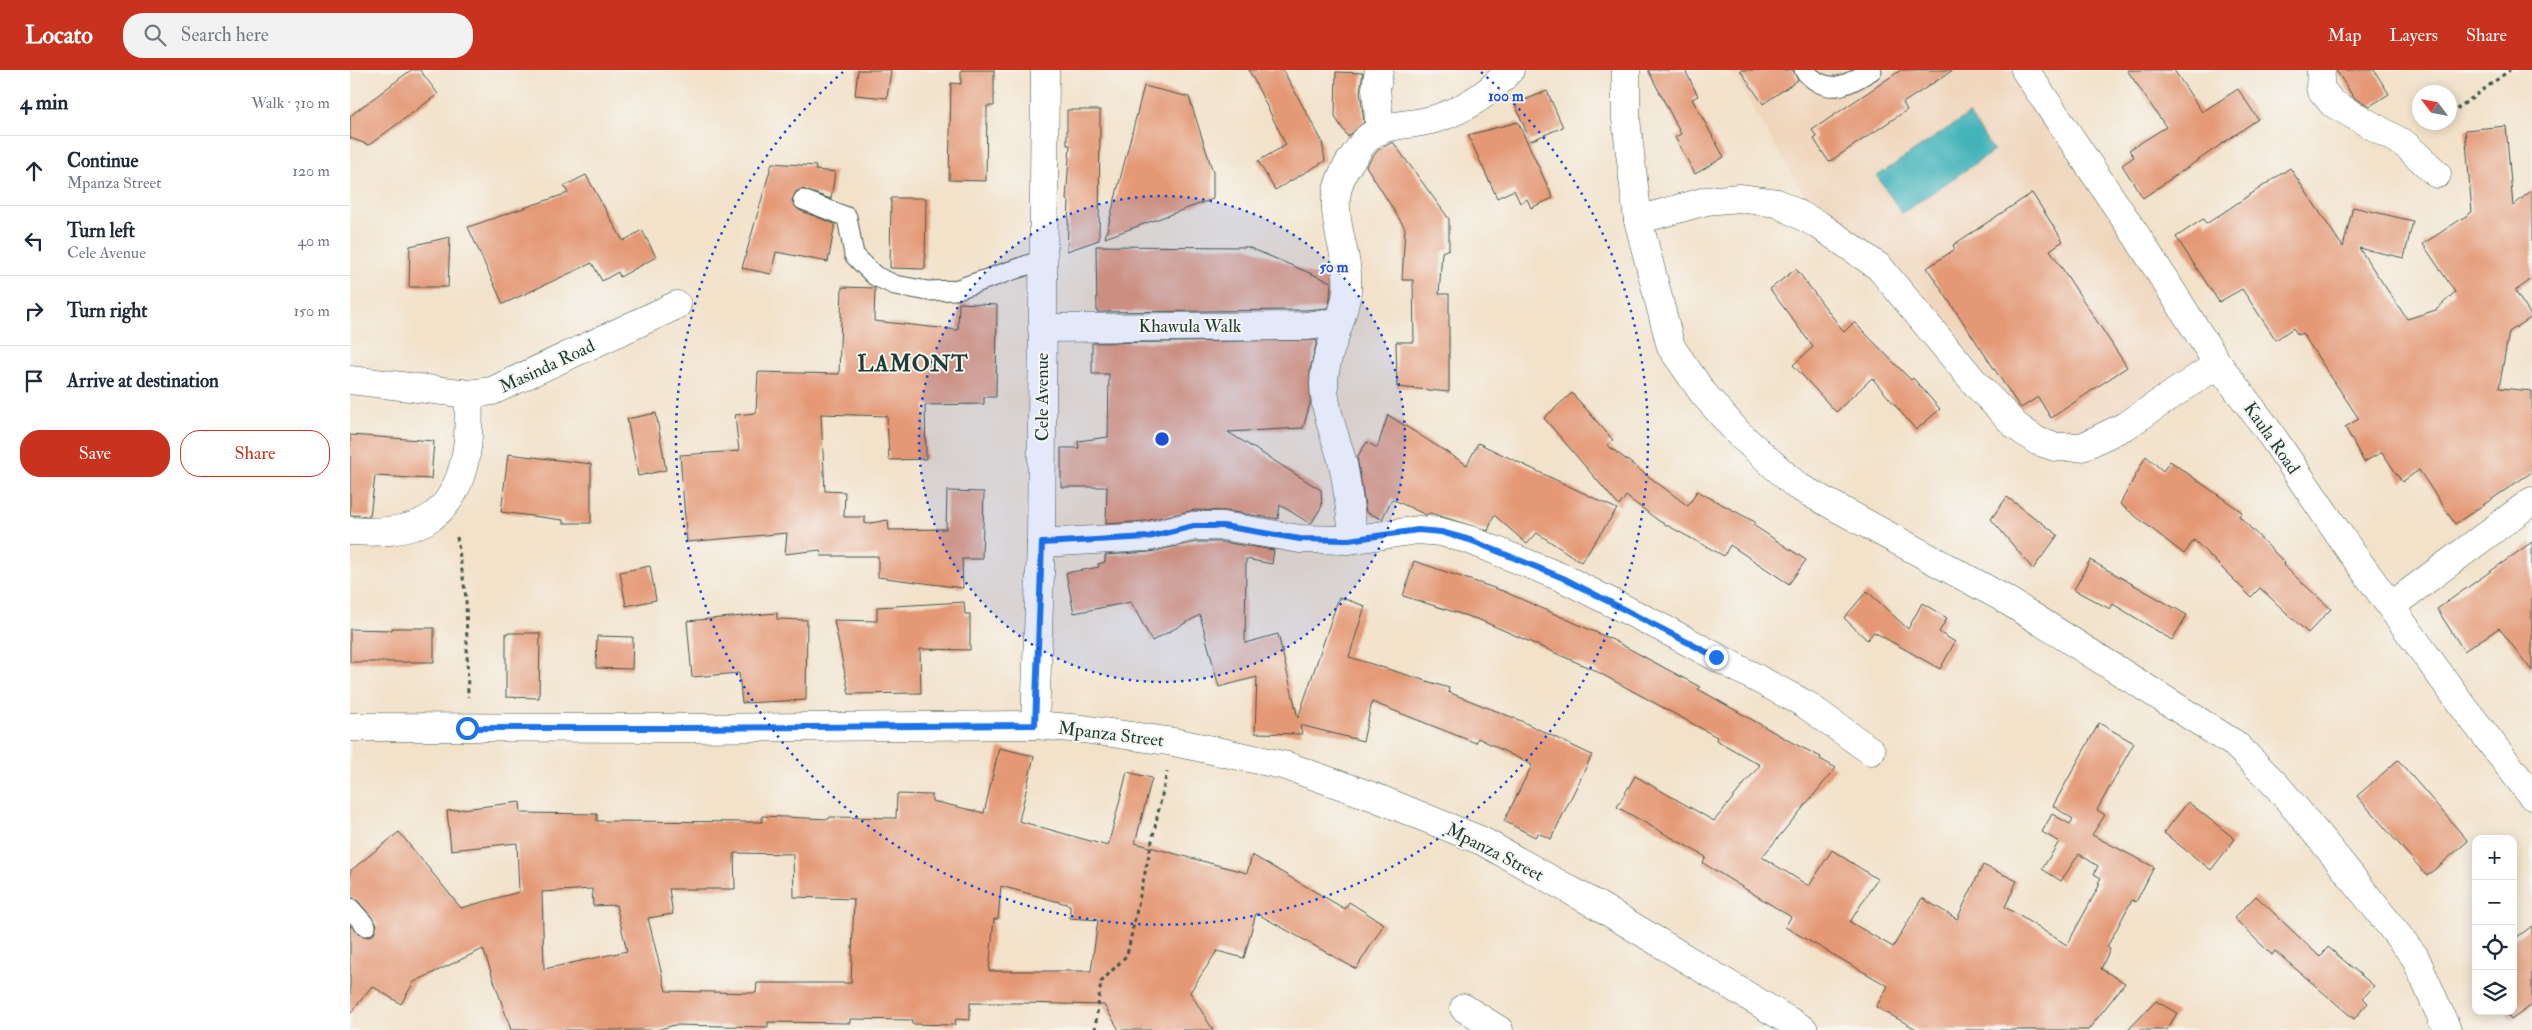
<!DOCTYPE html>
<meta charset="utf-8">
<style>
body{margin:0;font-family:"IM FELL Double Pica",serif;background:#f2f2f3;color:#1f2937}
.controls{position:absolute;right:15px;bottom:15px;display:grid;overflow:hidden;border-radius:10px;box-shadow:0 2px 12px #0003}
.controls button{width:45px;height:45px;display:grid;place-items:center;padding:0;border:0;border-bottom:1px solid #e0e1e3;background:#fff;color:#1f2937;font:25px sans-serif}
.compass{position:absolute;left:2062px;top:15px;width:45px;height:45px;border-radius:50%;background:#fff;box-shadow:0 2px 12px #0003;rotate:302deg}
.stop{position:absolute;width:15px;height:15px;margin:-11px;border:4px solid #1a73e8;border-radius:50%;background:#fff}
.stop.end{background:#1a73e8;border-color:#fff;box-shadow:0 1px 5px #0008}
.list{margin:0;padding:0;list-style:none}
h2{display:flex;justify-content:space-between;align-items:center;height:65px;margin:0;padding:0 20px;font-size:21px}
h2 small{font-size:16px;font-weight:400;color:#747a83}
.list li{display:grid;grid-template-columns:32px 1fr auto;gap:15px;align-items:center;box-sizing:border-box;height:70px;padding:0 20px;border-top:1px solid #e0e1e3}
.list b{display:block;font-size:19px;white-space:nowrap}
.list p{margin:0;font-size:16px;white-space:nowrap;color:#747a83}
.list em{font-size:16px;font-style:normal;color:#747a83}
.actions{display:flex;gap:10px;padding:15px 20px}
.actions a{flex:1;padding:11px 0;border:1px solid #c8321e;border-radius:20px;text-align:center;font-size:18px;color:#c8321e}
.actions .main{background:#c8321e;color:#fff}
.icon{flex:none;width:28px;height:28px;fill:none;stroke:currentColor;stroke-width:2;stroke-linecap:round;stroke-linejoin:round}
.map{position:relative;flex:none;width:2182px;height:960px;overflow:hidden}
header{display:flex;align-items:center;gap:30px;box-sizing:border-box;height:70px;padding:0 25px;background:#c8321e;color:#fff}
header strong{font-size:24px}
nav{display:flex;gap:28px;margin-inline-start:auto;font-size:18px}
.search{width:350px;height:45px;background:#f2f2f3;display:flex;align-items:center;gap:12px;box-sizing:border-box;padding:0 18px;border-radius:20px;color:#747a83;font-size:19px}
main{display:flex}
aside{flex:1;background:#fff}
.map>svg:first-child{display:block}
.built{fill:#f0d6bc}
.water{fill:#43b3b9;stroke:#317876}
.building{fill:#e49874;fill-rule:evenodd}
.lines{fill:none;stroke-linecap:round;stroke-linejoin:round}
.lane-casing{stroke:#3f564a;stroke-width:21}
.street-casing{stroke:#3f564a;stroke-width:29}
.path{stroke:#3f564a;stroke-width:3;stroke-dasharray:4 4;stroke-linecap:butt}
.lane{stroke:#fff;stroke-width:19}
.street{stroke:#fff;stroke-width:28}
.route{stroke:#1a73e8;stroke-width:6}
.ring{fill:none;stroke:#1d4ed8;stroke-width:2.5;stroke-dasharray:2.5 5}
.labels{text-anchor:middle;stroke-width:4;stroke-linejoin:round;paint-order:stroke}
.street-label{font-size:18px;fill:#1f3d34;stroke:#f6f6f2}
.district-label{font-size:22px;font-weight:bold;letter-spacing:1px;fill:#1f3d34;stroke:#f6f6f2}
.centre{fill:#1d4ed8;stroke:#f6f6f2;stroke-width:2.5}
.ring-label{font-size:15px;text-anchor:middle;font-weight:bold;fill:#1d4ed8;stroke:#f6f6f2;stroke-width:4;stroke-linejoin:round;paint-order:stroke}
</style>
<header>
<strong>Locato</strong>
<div class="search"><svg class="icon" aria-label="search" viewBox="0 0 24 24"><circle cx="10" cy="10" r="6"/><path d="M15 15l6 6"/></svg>Search here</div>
<nav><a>Map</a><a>Layers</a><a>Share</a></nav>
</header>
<main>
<aside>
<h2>4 min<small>Walk · 310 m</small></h2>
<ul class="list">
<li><svg class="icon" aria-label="ahead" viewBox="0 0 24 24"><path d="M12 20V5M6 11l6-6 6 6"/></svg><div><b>Continue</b><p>Mpanza Street</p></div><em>120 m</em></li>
<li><svg class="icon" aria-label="left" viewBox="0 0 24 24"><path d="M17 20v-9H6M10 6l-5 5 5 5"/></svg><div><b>Turn left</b><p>Cele Avenue</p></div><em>40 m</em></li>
<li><svg class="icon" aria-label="right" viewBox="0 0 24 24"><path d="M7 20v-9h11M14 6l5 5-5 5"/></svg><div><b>Turn right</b></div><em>150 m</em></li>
<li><svg class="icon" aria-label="arrive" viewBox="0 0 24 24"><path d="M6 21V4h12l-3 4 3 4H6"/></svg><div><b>Arrive at destination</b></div></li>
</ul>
<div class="actions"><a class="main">Save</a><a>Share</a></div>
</aside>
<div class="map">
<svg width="2182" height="960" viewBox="0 0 2182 960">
<rect width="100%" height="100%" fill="#f6f6f2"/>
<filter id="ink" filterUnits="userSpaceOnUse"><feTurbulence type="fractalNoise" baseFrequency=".02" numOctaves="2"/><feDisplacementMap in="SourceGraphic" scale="10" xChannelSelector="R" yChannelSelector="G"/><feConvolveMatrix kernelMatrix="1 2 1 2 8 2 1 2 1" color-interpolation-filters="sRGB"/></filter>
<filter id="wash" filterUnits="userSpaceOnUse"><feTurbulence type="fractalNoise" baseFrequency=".0096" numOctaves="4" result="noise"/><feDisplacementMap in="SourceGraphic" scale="20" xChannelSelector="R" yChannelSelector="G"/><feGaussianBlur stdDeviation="1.12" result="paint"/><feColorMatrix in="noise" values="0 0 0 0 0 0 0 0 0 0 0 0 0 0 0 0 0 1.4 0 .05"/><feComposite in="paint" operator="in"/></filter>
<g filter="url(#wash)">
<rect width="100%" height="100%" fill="#f2e2ca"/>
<path class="built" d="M1381 0H1675L1870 292 1779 352 1705 375 1471 154Z"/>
<path class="water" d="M1619 44 1644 81 1552 143 1527 106Z"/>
<g id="blocks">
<g class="building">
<path d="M61 0H70L88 24 19 75 0 68V46Z"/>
<path d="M508 0H541L537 28 505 25Z"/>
<path d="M611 0H644V36H637L636 111 599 110 601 13 611 14Z"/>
<path d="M899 0H933L972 71 975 91 925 120 908 91 936 75Z"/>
<path d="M1298 0H1335L1348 26 1342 29 1374 87 1345 104 1325 67 1331 64Z"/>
<path d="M1390 0H1443L1448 10 1413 34Z"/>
<path d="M1551 0H1603L1553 33 1557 40 1479 92 1464 69 1467 67 1462 60Z"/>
<path d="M1777 0H1824L1852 42 1888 19 1908 49 1793 128 1772 95 1784 87 1779 80 1816 57Z"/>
<path d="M1986 0H2024L2039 24 2020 36 2004 28Z"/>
<path d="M986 2 1013 3 1010 21 1014 52 998 67 985 47Z"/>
<path d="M794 16 839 27 863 102V129L755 168Z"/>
<path d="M1197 21 1213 57 1180 71 1165 34Z"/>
<path d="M717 40H750L749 170 717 181 719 131 716 130 720 75H717Z"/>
<path d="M1168 52 1203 128 1181 138 1177 129 1170 133 1164 120 1147 128 1118 65Z"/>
<path d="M2156 56 2163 136 2182 120V209L2165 221 2182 247 2159 262 2149 318 2182 321V402L2105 454 2069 400 2052 412 2032 382 2014 392 1995 357 2009 349 1952 263 1948 265 1943 258 1926 270 1892 219 1869 232 1826 167 1853 149 1856 154 1940 98 1993 177 2003 137 2063 151 2054 188 2009 178 2057 249 2086 240 2105 222 2073 174 2122 142 2115 60Z"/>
<path d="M1043 72 1099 149V179L1092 182 1089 224H1099V322L1047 317 1046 272H1064L1063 210H1052L1055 158 1016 96 1028 80Z"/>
<path d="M422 93 466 96 465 100 485 102 481 129 452 119 446 122 442 131 449 140 485 154 478 192 426 182 421 204 392 198Z"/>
<path d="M236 105 273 171 292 160 306 187 270 207 268 202 252 211 242 193 153 234 118 157 218 123 214 116Z"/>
<path d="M1682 123 1713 171 1700 180 1777 297 1701 348 1688 327 1671 338 1669 336 1577 198 1605 179 1603 175Z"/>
<path d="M541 128H576L575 199 540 198Z"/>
<path d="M100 167 98 217H59L60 176Z"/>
<path d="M746 176 898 177 981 212 980 229 978 238 955 240 747 242Z"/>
<path d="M1446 199 1494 262 1504 252 1561 310 1563 308 1590 339 1566 360 1522 308 1486 342 1443 295 1463 277 1420 219Z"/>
<path d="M492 217 525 218 524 251 608 260 609 233 647 235 646 327H634V334L575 335 576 389 539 390 537 346 471 344 475 421 495 422 494 447H515V454L538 450 539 460 596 459 597 421 634 422 632 489H612L613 518 528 507V486H471L470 480 435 484 437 463 337 472 330 385 389 381 385 345 406 343 408 302 489 304Z"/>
<path d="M967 270 960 300V334L953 358 878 362 971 420 972 436 961 454 930 435 928 449 876 441 844 440 795 451 756 454 757 417H711V378H729L728 371 758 367 759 304H742V273Z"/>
<path d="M1222 323 1263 370 1257 375 1338 436 1347 421 1405 452 1403 455 1456 490 1439 514 1380 475 1374 486 1309 451 1276 426 1269 436 1194 348Z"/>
<path d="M306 343 316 400 288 406 277 349Z"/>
<path d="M1038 345 1117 395 1128 373 1267 439 1231 492 1187 463 1177 474 1144 445 1138 461 1080 443 1076 445 1042 429 1032 449 1016 442 1007 387 1017 372 1027 378Z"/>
<path d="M0 365 84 371 81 409 25 406 20 446 0 445Z"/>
<path d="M158 384 241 394V453H213V450L151 442Z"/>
<path d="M1796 386 1813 401 1820 391 1892 442 1889 446 1935 493 1933 495 1981 539 1958 563 1910 518 1901 527 1844 470 1834 484 1770 434Z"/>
<path d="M1657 427 1708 465 1683 499 1641 449Z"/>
<path d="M846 472H872L924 480 922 494 896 489 895 573 928 564 948 648 989 527 1015 536 999 587 1099 618 1098 622 1169 650 1242 685 1201 769 1188 763 1185 767 1154 751 1182 695 1128 668 1126 673 1022 632 1013 671 950 655 952 664 905 663 907 607 869 617 850 545 802 571 781 532 724 543 716 503 749 497 748 494 755 492V485L800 482Z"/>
<path d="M2182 472V601L2149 558 2114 581 2087 539Z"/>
<path d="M1740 490 1837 545 1822 570 1763 534 1760 539 1724 520Z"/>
<path d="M1064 491 1153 521 1263 570 1350 617 1348 619 1443 673 1471 687 1470 689 1486 698 1412 787 1459 816 1482 780 1527 809 1500 852 1543 877 1572 828 1607 849 1633 795 1667 811 1655 837 1717 875 1750 814 1748 813 1751 808 1744 804 1748 796 1729 784 1711 811 1692 799 1709 772 1692 762 1702 744 1720 754 1723 749 1703 736 1749 653 1784 673 1747 740 1755 745 1742 765 1804 797 1786 832 1782 830 1757 877 1760 879 1751 899 1775 913 1738 960H1568L1526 937 1538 916 1435 857 1441 847 1353 793 1356 787 1267 737 1285 706 1364 751 1410 695 1366 670 1367 667 1244 600 1130 550 1053 526Z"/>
<path d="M300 496 306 530 276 536 270 502Z"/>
<path d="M1517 521 1558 559 1572 533 1597 548 1589 562 1605 572 1590 599 1524 562 1517 570 1494 548Z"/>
<path d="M614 532 615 544H620V580L570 579 571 623 499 624 484 550 527 551V537Z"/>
<path d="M427 543V549L457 550 456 630 392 633 389 603 342 607 337 551Z"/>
<path d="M42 558H84V592H0V559L42 560Z"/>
<path d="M156 563H190L189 628 156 627Z"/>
<path d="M247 566 283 567 282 599 246 598Z"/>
<path d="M649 678 684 686 669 751 758 776 777 702 802 708 785 773 897 803 902 785 995 839 999 832 1034 854 1006 899 906 843 894 888 867 881 840 922 863 960H769L754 935 672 933H620V950L606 949 605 955 562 954V950L500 949V953L418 952V957L324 955 307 960H161L133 879 64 912 51 934 22 916 0 944V855L8 864 18 867 24 864 27 854 8 831 0 827V801L49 762 111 838 169 822 167 773 101 780 97 741 170 732 171 743 247 744V751L412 752V746L479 749 480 747 546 748 547 724 582 725V731L634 743ZM384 783 443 784 444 827 504 829 501 913H407L406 923 316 921 298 848 323 844 319 819H385ZM651 816 720 835V848L748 850 741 901H639L644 849H648ZM242 819 243 836 266 835 277 881 194 899 192 822Z"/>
<path d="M2048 690 2118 771 2077 806 2007 726Z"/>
<path d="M1838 732 1885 769 1861 800 1814 763Z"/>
<path d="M1906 826 1970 887 1978 877 2024 916 2013 928 2018 933 2004 949 1925 881 1922 885 1884 848Z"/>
<path d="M2182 856V935L2161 950 2155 941H2163V870Z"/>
<path d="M1806 931 1827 943 1817 960H1778Z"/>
</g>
</g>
</g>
<g filter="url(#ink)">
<use href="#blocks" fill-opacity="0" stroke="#3f564a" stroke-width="1"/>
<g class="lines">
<defs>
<g id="lane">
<path d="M1454 0C1477 27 1496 16 1522 0"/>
<path d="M453 130 497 147 504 185 525 206 545 215 578 221 605 220 692 190"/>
<path d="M0 838 16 856"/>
</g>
<g id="street">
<path d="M1029 0 1026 19 1030 59"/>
<path d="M1276 0V49L1288 150 1321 277 1353 323 1389 364 1447 416 1653 528 1885 674 1927 716 1985 786 2065 887 2097 960"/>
<path d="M1675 0 1786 165 1868 294 1915 356 1999 479 2109 631 2182 726"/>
<path d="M1971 0 1970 18 1982 33 2056 75 2087 104"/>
<path d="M1288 150 1356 131 1389 128 1427 133 1469 155 1529 197 1626 314 1666 356 1687 371 1705 377H1732L1777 355 1868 294"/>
<path d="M692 258 956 256 988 252"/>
<path d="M0 310 119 324 142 321 327 235"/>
<path d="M0 461C60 465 101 455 115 389 120 369 118 345 119 324"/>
<path d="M1004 469C1000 444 998 418 993 394 986 367 974 341 974 313 975 281 994 251 997 221 1001 172 967 138 1001 90 1007 82 1012 72 1020 66 1038 52 1063 56 1085 49 1113 40 1140 23 1160 0"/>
<path d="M691 473 797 467 844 456H873L950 469 999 470 1068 460 1091 462 1120 470 1213 508 1316 560 1455 634 1521 681"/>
<path d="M2041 536 2182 431"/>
<path d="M685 655 691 473 695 0"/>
<path d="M0 657 335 658 685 655 733 659 824 672 937 696 1027 728 1132 771 1252 838 1454 960"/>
<path d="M1114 938 1149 960"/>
</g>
</defs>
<use href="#lane" class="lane-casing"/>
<use href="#street" class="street-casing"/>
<g class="path">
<path d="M2100 44 2160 0"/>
<path d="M2081 57 2087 52"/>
<path d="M107 467 116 528 118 627"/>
<path d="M745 960 751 912 777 885 817 702"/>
</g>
<use href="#lane" class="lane"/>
<use href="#street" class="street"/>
</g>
</g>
<g class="lines" filter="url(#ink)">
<path class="route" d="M117 658H335L685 655 692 473 798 467 844 456H873L950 469 999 470 1068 460 1091 462 1120 470 1213 508 1366 587"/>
</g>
<circle cx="812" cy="369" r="243" fill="#1d4ed8" fill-opacity=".12"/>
<g class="ring">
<circle cx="812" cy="369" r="243"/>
<path d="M1131 2A486 486 0 1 1 493 2"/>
</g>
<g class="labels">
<g class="street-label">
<text x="840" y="262">Khawula Walk</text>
<text transform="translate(197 296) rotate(-25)" y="6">Masinda Road</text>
<text transform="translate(692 327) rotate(-90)" y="6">Cele Avenue</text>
<text transform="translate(1922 368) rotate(55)" y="6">Kaula Road</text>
<text transform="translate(761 664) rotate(7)" y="6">Mpanza Street</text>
<text transform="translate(1145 782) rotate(27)" y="6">Mpanza Street</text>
</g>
<g class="district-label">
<text x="563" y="301">LAMONT</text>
</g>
</g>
<circle cx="812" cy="369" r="8" class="centre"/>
<g class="ring-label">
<text x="1156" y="31">100 m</text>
<text x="984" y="202">50 m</text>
</g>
</svg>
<div class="controls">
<button>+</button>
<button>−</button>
<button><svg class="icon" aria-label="locate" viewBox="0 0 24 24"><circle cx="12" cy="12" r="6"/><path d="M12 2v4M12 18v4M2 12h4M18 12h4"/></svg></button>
<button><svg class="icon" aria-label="layers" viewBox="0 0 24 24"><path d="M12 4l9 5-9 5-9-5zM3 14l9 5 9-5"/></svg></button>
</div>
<svg class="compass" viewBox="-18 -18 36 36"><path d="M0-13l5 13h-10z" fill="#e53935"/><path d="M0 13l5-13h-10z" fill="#747a83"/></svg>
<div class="stop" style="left:117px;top:658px"></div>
<div class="stop end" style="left:1366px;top:587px"></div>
</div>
</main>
